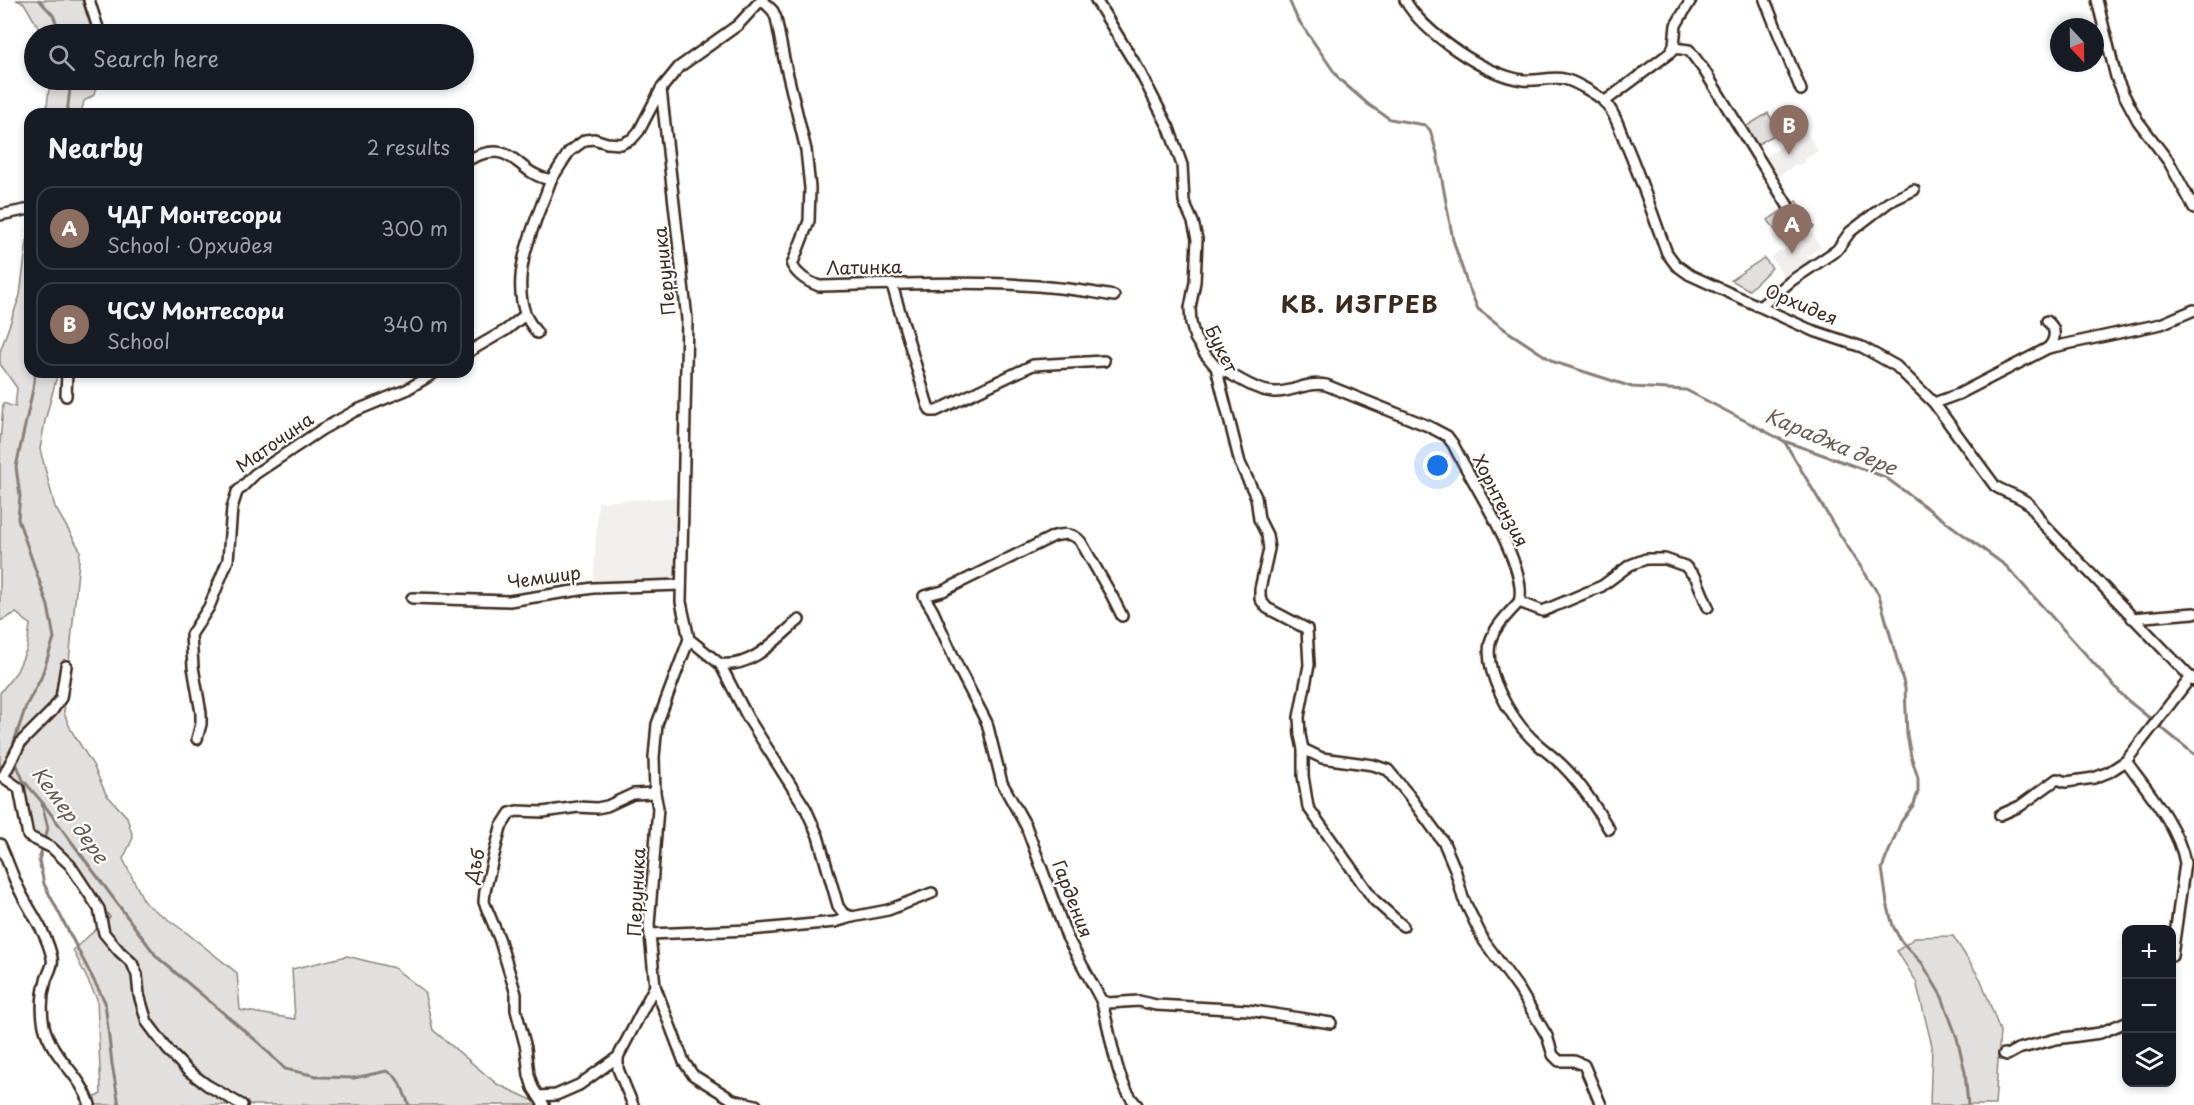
<!DOCTYPE html>
<meta charset="utf-8">
<style>
body{margin:0;font-family:"Playpen Sans",sans-serif;background:#242831;color:#f1f3f6}
.controls{position:absolute;right:18px;bottom:18px;display:grid;overflow:hidden;border-radius:12px;box-shadow:0 3px 9px #0003}
.controls button{width:54px;height:54px;display:grid;place-items:center;padding:0;border:0;border-bottom:2px solid #363941;background:#171b24;color:#f1f3f6;font:30px sans-serif}
.compass{position:absolute;left:2050px;top:18px;width:54px;height:54px;border-radius:50%;background:#171b24;box-shadow:0 3px 9px #0003;rotate:158deg}
.you{position:absolute;left:1438px;top:466px;width:21px;height:21px;margin:-15px;border:4px solid #fff;border-radius:50%;background:#1a73e8;box-shadow:0 0 0 9px #1a73e833}
.badge{display:grid;place-items:center;width:39px;height:39px;border-radius:50%;background:#c8321e;color:#fff;font-size:20px;font-weight:700}
.pin{position:absolute;translate:-50% -50px;filter:drop-shadow(0 2px 3px #0008)}
.pin::after{content:'';position:absolute;top:32px;width:21px;height:18px;background:inherit;clip-path:polygon(0 0,100% 0,50% 100%)}
.list{margin:0;padding:0;list-style:none}
h2{display:flex;justify-content:space-between;align-items:center;height:78px;margin:0;padding:0 24px;font-size:26px}
h2 small{font-size:20px;font-weight:400;color:#9ea1a6}
.list li{display:grid;grid-template-columns:39px 1fr auto;gap:18px;align-items:center;box-sizing:border-box;height:84px;margin:0 12px 12px;padding:0 12px;border:2px solid #363941;border-radius:18px}
.list b{display:block;font-size:22px;white-space:nowrap}
.list p{margin:0;font-size:20px;white-space:nowrap;color:#9ea1a6}
.list em{font-size:20px;font-style:normal;color:#9ea1a6}
.icon{flex:none;width:33px;height:33px;fill:none;stroke:currentColor;stroke-width:2;stroke-linecap:round;stroke-linejoin:round}
.map{position:relative;flex:none;width:2194px;height:1105px;overflow:hidden}
.search{position:absolute;background:#171b24;box-shadow:0 3px 9px #0003;left:24px;top:24px;width:450px;height:66px;display:flex;align-items:center;gap:15px;box-sizing:border-box;padding:0 21px;border-radius:33px;color:#9ea1a6;font-size:22px}
.panel{position:absolute;background:#171b24;box-shadow:0 3px 9px #0003;left:24px;top:108px;width:450px;height:270px;border-radius:18px}
.map>svg:first-child{display:block}
.built{fill:#f1efee}
.green{fill:#e2e0de;stroke:#8e857e;stroke-width:1.5}
.lines{fill:none;stroke-linecap:round;stroke-linejoin:round}
.stream{stroke:#887e77;stroke-width:3}
.street-casing{stroke:#3b2a1e;stroke-width:14}
.street{stroke:#fff;stroke-width:9}
.labels{text-anchor:middle;stroke-width:4.5;stroke-linejoin:round;paint-order:stroke}
.street-label{font-size:18px;fill:#3b2a1e;stroke:#fff}
.water-label{font-size:20px;font-style:italic;fill:#685b52;stroke:#fff}
.district-label{font-size:24px;font-weight:bold;letter-spacing:1.5px;fill:#3b2a1e;stroke:#fff}
</style>
<div class="map">
<svg width="2194" height="1105" viewBox="0 0 2194 1105">
<rect width="100%" height="100%" fill="#fff"/>
<filter id="ink" filterUnits="userSpaceOnUse"><feTurbulence type="fractalNoise" baseFrequency=".0167" numOctaves="2"/><feDisplacementMap in="SourceGraphic" scale="12" xChannelSelector="R" yChannelSelector="G"/><feConvolveMatrix kernelMatrix="1 2 1 2 8 2 1 2 1" color-interpolation-filters="sRGB"/></filter>
<g filter="url(#ink)">
<g class="built">
<path d="M1806 131 1818 151 1804 160 1805 162 1798 166 1796 164 1772 181 1759 161Z"/>
<path d="M1812 233 1821 247 1807 256 1809 260 1784 277 1771 257 1780 250 1782 252Z"/>
<path d="M684 497 681 585 593 588 598 502Z"/>
</g>
<g class="green">
<path d="M16 0H82L93 34H42L24 3Z"/>
<path d="M50 80H98L94 95 84 101 81 114H46Z"/>
<path d="M1768 113 1779 132 1753 147 1742 129Z"/>
<path d="M1796 201 1814 227 1786 246 1768 220Z"/>
<path d="M30 218V372H58L45 421 40 449 55 507 80 550 64 713 71 730 93 765 106 794 127 817 133 838 123 859 145 903 187 933 237 973 240 1010 295 1019 292 969 347 956 394 968 424 991 433 1030 497 1084 543 1105H80L101 1094 97 999 73 950 110 917 70 865 32 838 19 788 0 777V693L17 671 27 648 30 624 16 613 0 621V445L3 403 15 407 17 388 0 364V352L20 295Z"/>
<path d="M1764 258 1772 268 1749 290 1731 280Z"/>
<path d="M1953 936 1981 980 2000 1031 1995 1105H1930L1932 1046 1916 981 1897 951 1916 937Z"/>
</g>
<g class="lines">
<g class="stream">
<path d="M39 0 53 15 61 34"/>
<path d="M1289 0 1297 18 1339 79 1369 105 1390 119 1425 125 1430 130 1437 153 1453 240 1467 283 1478 309 1507 331 1554 362 1632 387 1686 390 1784 441 1885 477 2006 566 2126 699 2194 754"/>
<path d="M67 114 71 80"/>
<path d="M1784 441 1835 527 1879 595 1905 688 1907 735 1911 756 1918 778V792L1914 804 1901 822 1882 868 1887 903 1893 926 1901 941 1922 963 1942 997 1957 1038 1965 1072 1968 1105"/>
<path d="M14 748V742L26 706 41 678 54 638 48 606 18 519 20 496 16 467 33 389 35 372"/>
<path d="M15 760 23 780 42 802 157 957 259 1043 285 1069 321 1077 354 1078 387 1071 394 1075 401 1085 409 1105"/>
<path d="M42 804 48 828 39 860 44 884 105 1002 112 1064 119 1105"/>
</g>
<defs>
<g id="street">
<path d="M89 0 100 34"/>
<path d="M762 0 773 11 776 18 784 59 806 150 810 188 809 221 792 265C798 276 808 282 819 286 916 284 1018 277 1114 296"/>
<path d="M1096 0 1140 72 1169 128 1182 165 1184 202 1193 222 1197 239 1195 282 1190 308 1191 323 1195 338 1205 354 1216 367 1240 463 1256 497 1259 519 1267 535 1269 549 1260 589V599L1267 608 1307 629 1309 665 1299 717 1300 735 1303 749V776L1308 807 1374 900 1403 926"/>
<path d="M1405 0C1423 33 1487 76 1523 80 1537 82 1552 76 1564 79 1574 81 1596 94 1604 101 1614 111 1620 129 1625 142 1641 178 1653 216 1667 253L1676 265 1690 275 1811 330 1862 347 1896 366 1934 403 1995 486C2005 493 2019 495 2029 504 2034 509 2039 518 2043 524L2194 681"/>
<path d="M1765 0 1801 90"/>
<path d="M2097 0 2116 77 2123 93 2138 121 2169 162 2194 208"/>
<path d="M1673 48 1689 50 1704 70 1788 206"/>
<path d="M661 89 687 319 681 602 689 639 720 664 748 718 806 809 818 836 838 906 843 913 852 917 888 910 932 893"/>
<path d="M1604 102 1671 52 1674 45 1676 25 1691 0"/>
<path d="M468 160C515 136 513 173 551 180L569 152 585 140 594 139 607 143 621 144 632 139 639 131 661 89 679 67 738 25 761 0"/>
<path d="M0 215 30 209"/>
<path d="M892 285 928 406 931 411H936L1033 365 1104 361"/>
<path d="M1761 306 1791 281 1837 250 1850 232 1889 202 1914 190"/>
<path d="M2047 321C2057 329 2056 339 2048 348"/>
<path d="M537 333C533 327 527 320 525 313 510 270 537 220 551 180"/>
<path d="M468 352 506 330 525 315"/>
<path d="M1216 367C1235 375 1254 391 1274 392 1292 393 1307 381 1326 385L1428 426 1447 436 1453 444C1469 478 1530 567 1519 602L1543 611 1602 586 1630 565 1646 559H1665L1685 566 1696 578 1708 607"/>
<path d="M66 396 67 372"/>
<path d="M1934 403 1959 394 2048 348 2161 324 2194 310"/>
<path d="M412 598 509 601 593 588 681 585"/>
<path d="M1519 602C1509 613 1493 628 1490 643 1484 673 1511 718 1531 738 1541 748 1553 756 1563 766 1582 785 1595 806 1609 829"/>
<path d="M1122 616 1112 596 1081 542C1074 533 1065 533 1054 536L943 591 924 596 933 611 959 669 987 723 1002 783 1026 826 1067 937 1101 1000 1108 1003 1139 1001 1156 1005 1248 1010 1331 1023"/>
<path d="M2132 618 2194 613"/>
<path d="M689 639 657 724 654 757 655 793 658 808 649 925 655 986 684 1062 693 1075 733 1100 756 1105"/>
<path d="M720 664C753 668 776 639 799 620"/>
<path d="M66 666 61 698 52 711 21 742 3 777 19 788 28 836 52 848 70 865 99 909 104 933 119 951 132 963 137 975 139 995 147 1022 168 1050 187 1070 207 1085 242 1105"/>
<path d="M197 739 201 724V713L193 667 191 635 209 607 228 560 232 508 237 492 255 474 321 430 355 411 406 390 436 372"/>
<path d="M1303 749 1322 758 1373 765 1388 770 1408 794 1444 843 1455 869 1463 898 1484 941 1519 989 1547 1036 1553 1055 1559 1061H1574L1584 1065 1601 1105"/>
<path d="M2126 761C2147 790 2179 827 2185 863L2172 956"/>
<path d="M2000 815 2020 806 2057 779 2066 782 2094 778 2109 772 2126 761 2191 677"/>
<path d="M0 844C8 861 13 879 22 895 33 916 47 934 52 958 54 965 48 973 46 980 42 994 41 1011 44 1026 52 1058 81 1074 90 1105"/>
<path d="M650 934 750 930 835 922 852 917"/>
<path d="M1101 1000C1111 1030 1115 1084 1137 1105"/>
<path d="M2004 1054 2007 1055 2018 1049 2056 1039 2100 1033 2126 1022"/>
<path d="M618 1057V1069L633 1105"/>
<path d="M538 1096 556 1095 579 1085 618 1057 655 986"/>
<path d="M544 1105 533 1088 529 1075 526 1048 516 1010V994L499 938 484 902 485 891 501 827 510 813 517 811 543 812 578 807 597 808 607 806 633 794 655 793"/>
</g>
</defs>
<use href="#street" class="street-casing"/>
<use href="#street" class="street"/>
</g>
</g>
<g class="labels">
<g class="street-label">
<text transform="translate(864 268) rotate(-1)" y="6">Латинка</text>
<text transform="translate(665 271) rotate(-96)" y="6">Перуника</text>
<text transform="translate(1801 305) rotate(23)" y="6">Орхидея</text>
<text transform="translate(1221 349) rotate(64)" y="6">Букет</text>
<text transform="translate(275 443) rotate(-35)" y="6">Маточина</text>
<text transform="translate(1500 501) rotate(63)" y="6">Хорнтензия</text>
<text transform="translate(544 578) rotate(-8)" y="6">Чемшир</text>
<text transform="translate(475 866) rotate(-76)" y="6">Дъб</text>
<text transform="translate(637 892) rotate(-87)" y="6">Перуника</text>
<text transform="translate(1072 899) rotate(69)" y="6">Гардения</text>
</g>
<g class="water-label">
<text transform="translate(1831 442) rotate(23)" y="7">Караджа дере</text>
<text transform="translate(70 815) rotate(54)" y="7">Кемер дере</text>
</g>
<g class="district-label">
<text x="1360" y="313">КВ. ИЗГРЕВ</text>
</g>
</g>
</svg>
<div class="controls">
<button>+</button>
<button>−</button>
<button><svg class="icon" aria-label="layers" viewBox="0 0 24 24"><path d="M12 4l9 5-9 5-9-5zM3 14l9 5 9-5"/></svg></button>
</div>
<svg class="compass" viewBox="-18 -18 36 36"><path d="M0-13l5 13h-10z" fill="#e53935"/><path d="M0 13l5-13h-10z" fill="#9ea1a6"/></svg>
<div class="you"></div>
<div class="pin badge" style="left:1792px;top:254px;background:#8d6e63">A</div>
<div class="pin badge" style="left:1789px;top:155px;background:#8d6e63">B</div>
<div class="search"><svg class="icon" aria-label="search" viewBox="0 0 24 24"><circle cx="10" cy="10" r="6"/><path d="M15 15l6 6"/></svg>Search here</div>
<section class="panel">
<h2>Nearby<small>2 results</small></h2>
<ul class="list">
<li><span class="badge" style="background:#8d6e63">A</span><div><b>ЧДГ Монтесори</b><p>School · Орхидея</p></div><em>300 m</em></li>
<li><span class="badge" style="background:#8d6e63">B</span><div><b>ЧСУ Монтесори</b><p>School</p></div><em>340 m</em></li>
</ul>
</section>
</div>
